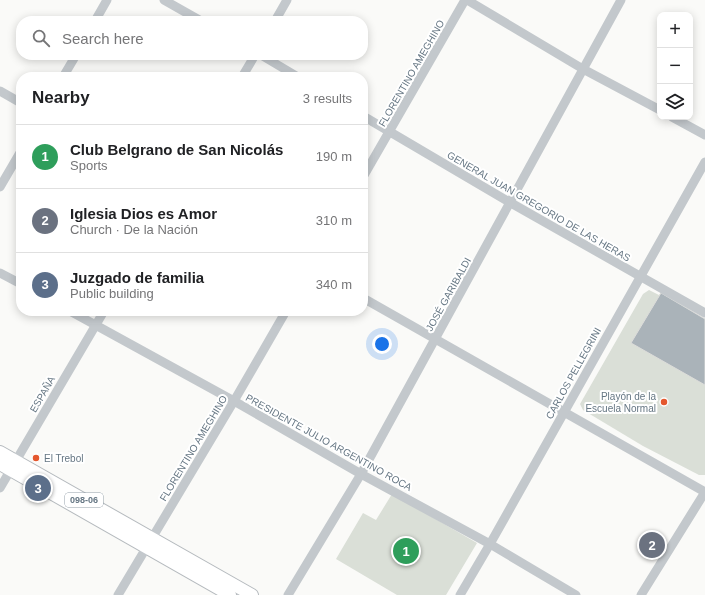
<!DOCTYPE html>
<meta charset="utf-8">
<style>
body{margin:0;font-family:Arial,sans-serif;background:#f2f2f2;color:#202124}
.controls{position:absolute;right:12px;top:12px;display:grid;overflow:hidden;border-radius:8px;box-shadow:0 2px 10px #0003}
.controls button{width:36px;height:36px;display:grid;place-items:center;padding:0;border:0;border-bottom:1px solid #e0e0e0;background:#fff;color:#202124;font:20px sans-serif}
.you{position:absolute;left:382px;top:344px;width:14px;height:14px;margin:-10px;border:3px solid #fff;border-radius:50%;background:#1a73e8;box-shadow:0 0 0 6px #1a73e833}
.badge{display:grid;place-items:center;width:26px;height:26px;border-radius:50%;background:#b45309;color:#fff;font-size:13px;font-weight:700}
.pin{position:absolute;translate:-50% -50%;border:2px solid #fff;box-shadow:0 1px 4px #0006}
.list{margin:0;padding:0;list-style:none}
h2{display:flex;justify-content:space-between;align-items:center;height:52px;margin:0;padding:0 16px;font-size:17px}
h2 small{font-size:13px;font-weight:400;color:#757577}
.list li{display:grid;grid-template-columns:26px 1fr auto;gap:12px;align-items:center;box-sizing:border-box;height:64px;padding:0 16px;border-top:1px solid #e0e0e0}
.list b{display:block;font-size:15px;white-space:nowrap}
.list p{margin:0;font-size:13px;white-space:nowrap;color:#757577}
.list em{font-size:13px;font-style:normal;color:#757577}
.icon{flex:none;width:22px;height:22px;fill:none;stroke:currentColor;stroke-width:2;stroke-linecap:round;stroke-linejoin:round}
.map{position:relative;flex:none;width:705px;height:595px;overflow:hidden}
.search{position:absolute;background:#fff;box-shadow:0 2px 10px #0003;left:16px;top:16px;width:352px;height:44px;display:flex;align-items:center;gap:10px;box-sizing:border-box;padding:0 14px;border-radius:16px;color:#757577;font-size:15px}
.panel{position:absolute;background:#fff;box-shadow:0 2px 10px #0003;left:16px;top:72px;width:352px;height:244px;border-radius:16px}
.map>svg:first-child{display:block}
.green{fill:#dadfd7}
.building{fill:#aab3b9;stroke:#dcdcda}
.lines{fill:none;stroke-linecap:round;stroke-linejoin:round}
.major-casing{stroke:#b5babe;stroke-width:14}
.minor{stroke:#c3c8cc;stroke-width:9}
.major{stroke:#fff;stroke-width:12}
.poi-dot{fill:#e4572e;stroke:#fff;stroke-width:1.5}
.labels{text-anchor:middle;stroke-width:4;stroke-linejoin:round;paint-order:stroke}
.shield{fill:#fff;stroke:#939fa8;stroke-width:1}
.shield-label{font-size:9px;font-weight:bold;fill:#657683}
.street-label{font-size:10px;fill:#657683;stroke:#fff}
.poi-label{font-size:10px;fill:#657683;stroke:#fff;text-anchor:end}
</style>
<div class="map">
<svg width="705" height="595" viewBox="0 0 705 595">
<rect width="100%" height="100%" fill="#fafaf8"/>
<g class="green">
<path d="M649 290 659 295 661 293 705 319V475H699L643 446 583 410 580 404 643 294Z"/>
<path d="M392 494 477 543 446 595H397L336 559 363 513 376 520Z"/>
</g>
<path class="building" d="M661 293 705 319V385L631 343Z"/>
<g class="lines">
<defs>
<g id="major">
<path d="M0 452 252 595"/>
<path d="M0 464 230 595"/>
</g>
</defs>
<use href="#major" class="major-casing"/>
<g class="minor">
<path d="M164 0 201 21"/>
<path d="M467 0 583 69 660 110"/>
<path d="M95 21 107 0"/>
<path d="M275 21 287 0"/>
<path d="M261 55 298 77"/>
<path d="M63 77 76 55"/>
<path d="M242 77 255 55"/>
<path d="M0 91 21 103"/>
<path d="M363 116 511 203 705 313"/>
<path d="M672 117 705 135"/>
<path d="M363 177 465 0"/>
<path d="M0 187 21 151"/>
<path d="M0 273 21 284"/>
<path d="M363 298 705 492"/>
<path d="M70 311 234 401 361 474 490 544 576 595"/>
<path d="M0 488 104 311"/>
<path d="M118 595 234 401 286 311"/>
<path d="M288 595 361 474 621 0"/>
<path d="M460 595 490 544 705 162"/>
<path d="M641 595 705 492"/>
</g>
<use href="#major" class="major"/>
</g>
<g class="poi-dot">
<circle cx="664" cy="402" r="4"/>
<circle cx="36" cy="458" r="4"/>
</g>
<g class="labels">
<rect class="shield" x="65" y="493" width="38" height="14" rx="3"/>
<g class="shield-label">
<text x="84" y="503">098-06</text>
</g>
<g class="street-label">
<text transform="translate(411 73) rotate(-60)" y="4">FLORENTINO AMEGHINO</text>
<text transform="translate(539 206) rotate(30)" y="4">GENERAL JUAN GREGORIO DE LAS HERAS</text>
<text transform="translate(448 294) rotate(-61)" y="4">JOSÉ GARIBALDI</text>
<text transform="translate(573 373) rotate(-61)" y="4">CARLOS PELLEGRINI</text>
<text transform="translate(42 394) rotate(-60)" y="4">ESPAÑA</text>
<text transform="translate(329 442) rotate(29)" y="4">PRESIDENTE JULIO ARGENTINO ROCA</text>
<text transform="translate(193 448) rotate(-59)" y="4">FLORENTINO AMEGHINO</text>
</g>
<g class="poi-label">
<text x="656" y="400">Playón de la<tspan x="656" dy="12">Escuela Normal</tspan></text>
<text x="44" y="462" text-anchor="start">El Trebol</text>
</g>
</g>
</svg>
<div class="controls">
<button>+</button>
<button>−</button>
<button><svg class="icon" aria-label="layers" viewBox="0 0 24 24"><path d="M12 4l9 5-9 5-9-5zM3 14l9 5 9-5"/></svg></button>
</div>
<div class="you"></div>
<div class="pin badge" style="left:406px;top:551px;background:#2e9e5b">1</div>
<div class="pin badge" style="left:652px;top:545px;background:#6b7280">2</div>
<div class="pin badge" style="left:38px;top:488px;background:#5c6f8a">3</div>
<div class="search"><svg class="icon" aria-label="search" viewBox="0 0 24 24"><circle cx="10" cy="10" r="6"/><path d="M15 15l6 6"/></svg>Search here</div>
<section class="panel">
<h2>Nearby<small>3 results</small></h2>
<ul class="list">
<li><span class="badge" style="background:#2e9e5b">1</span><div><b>Club Belgrano de San Nicolás</b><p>Sports</p></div><em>190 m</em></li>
<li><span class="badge" style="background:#6b7280">2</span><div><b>Iglesia Dios es Amor</b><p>Church · De la Nación</p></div><em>310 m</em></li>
<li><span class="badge" style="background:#5c6f8a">3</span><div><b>Juzgado de familia</b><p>Public building</p></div><em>340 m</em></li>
</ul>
</section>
</div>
